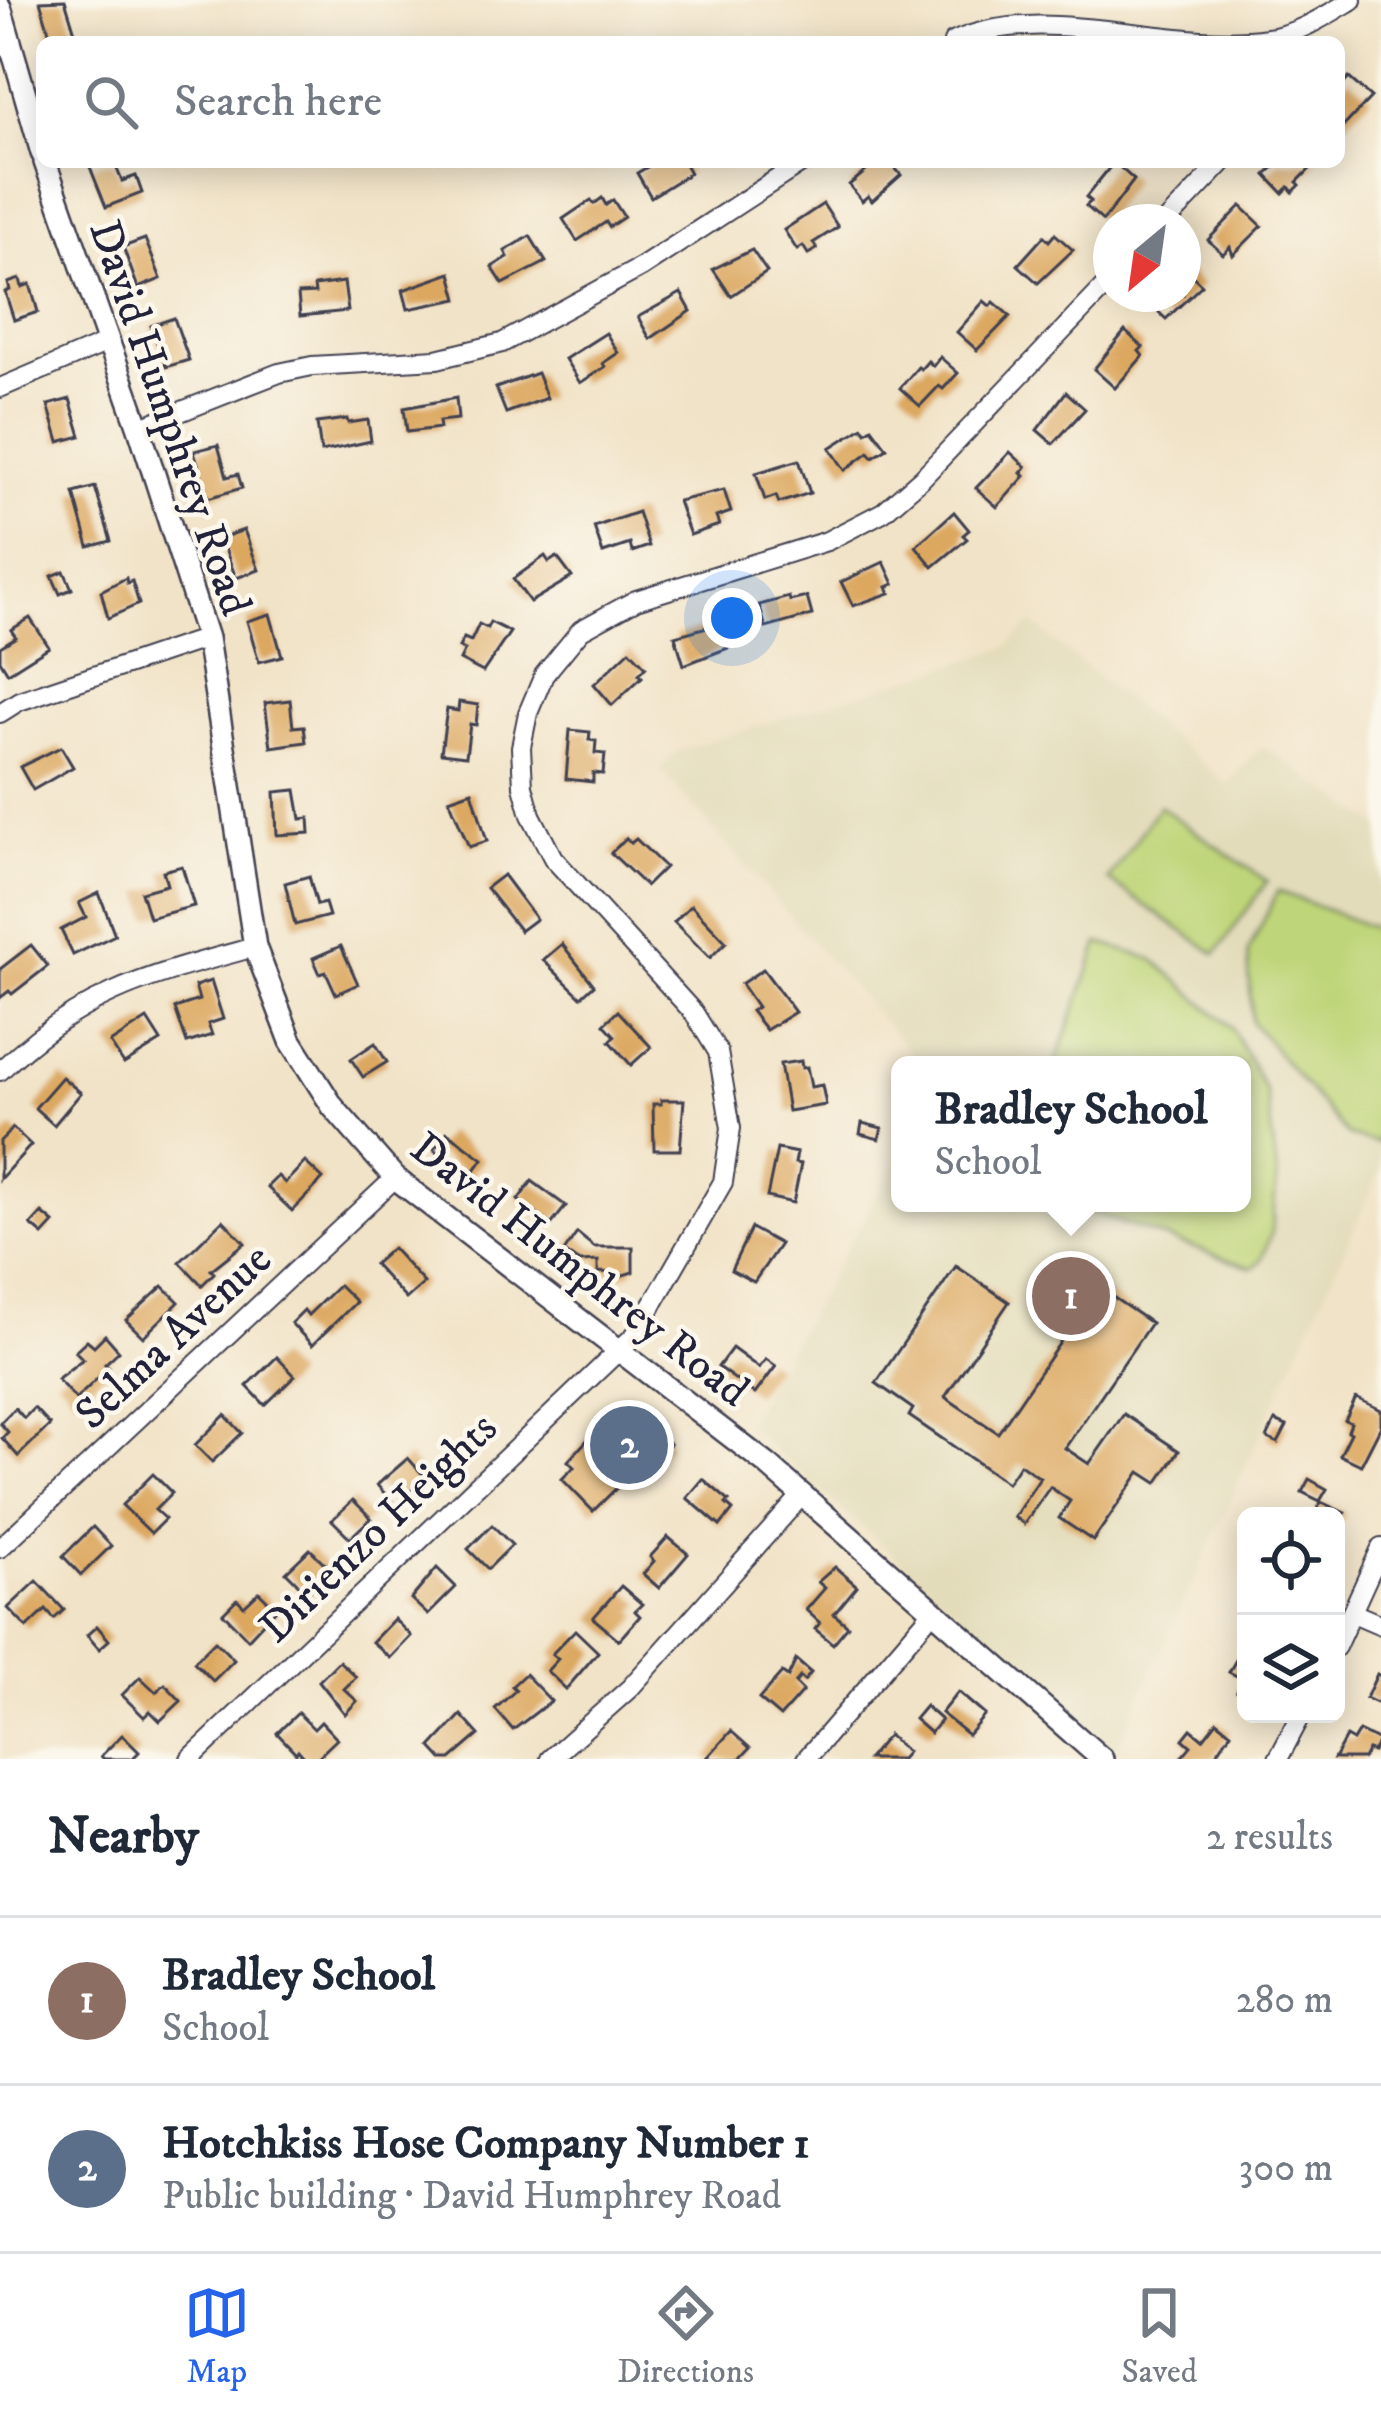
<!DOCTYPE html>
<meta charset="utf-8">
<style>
body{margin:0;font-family:"IM FELL DW Pica",serif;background:#f6f6f7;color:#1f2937}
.controls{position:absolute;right:36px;bottom:36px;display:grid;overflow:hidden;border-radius:18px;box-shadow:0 6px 30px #0003}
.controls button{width:108px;height:108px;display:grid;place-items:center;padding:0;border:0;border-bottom:3px solid #e0e1e3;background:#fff;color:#1f2937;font:60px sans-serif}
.compass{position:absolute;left:1093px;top:204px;width:108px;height:108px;border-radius:50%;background:#fff;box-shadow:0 6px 30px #0003;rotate:209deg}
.you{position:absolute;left:732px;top:618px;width:42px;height:42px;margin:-30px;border:9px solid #fff;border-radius:50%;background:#1a73e8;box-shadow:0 0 0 18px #1a73e833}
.badge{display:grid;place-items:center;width:78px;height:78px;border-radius:50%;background:#2563eb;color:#fff;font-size:39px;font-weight:700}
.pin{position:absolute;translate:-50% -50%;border:6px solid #fff;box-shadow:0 3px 12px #0006}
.popup{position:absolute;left:891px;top:1056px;width:360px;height:156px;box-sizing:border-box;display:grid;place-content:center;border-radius:18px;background:#fff;filter:drop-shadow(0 3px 9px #0005);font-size:39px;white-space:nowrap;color:#747a83}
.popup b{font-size:45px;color:#1f2937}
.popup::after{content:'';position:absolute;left:50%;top:100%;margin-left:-24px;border:24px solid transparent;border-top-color:#fff}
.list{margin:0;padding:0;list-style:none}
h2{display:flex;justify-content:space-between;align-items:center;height:156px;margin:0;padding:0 48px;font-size:51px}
h2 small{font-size:39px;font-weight:400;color:#747a83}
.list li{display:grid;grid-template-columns:78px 1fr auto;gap:36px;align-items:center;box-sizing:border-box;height:168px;padding:0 48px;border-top:3px solid #e0e1e3}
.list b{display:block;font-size:45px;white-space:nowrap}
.list p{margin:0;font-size:39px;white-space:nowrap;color:#747a83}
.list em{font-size:39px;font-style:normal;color:#747a83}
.icon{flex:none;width:66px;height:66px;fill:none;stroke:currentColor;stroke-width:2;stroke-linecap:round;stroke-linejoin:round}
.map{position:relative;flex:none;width:1381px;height:1759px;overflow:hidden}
.search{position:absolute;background:#fff;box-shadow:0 6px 30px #0003;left:36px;right:36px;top:36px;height:132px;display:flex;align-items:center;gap:30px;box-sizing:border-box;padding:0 42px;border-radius:18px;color:#747a83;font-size:45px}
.sheet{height:492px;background:#fff}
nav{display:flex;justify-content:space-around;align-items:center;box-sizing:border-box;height:168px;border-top:3px solid #e0e1e3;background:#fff;font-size:33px;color:#747a83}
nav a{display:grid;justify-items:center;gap:6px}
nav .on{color:#2563eb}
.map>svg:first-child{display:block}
.built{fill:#e3dcba}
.green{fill:#bfd579;stroke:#707c5a;stroke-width:3}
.building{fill:#dca75f}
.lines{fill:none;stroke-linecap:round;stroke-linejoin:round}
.minor-casing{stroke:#413f50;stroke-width:22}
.tertiary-casing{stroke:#413f50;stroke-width:26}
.minor{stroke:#fff;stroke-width:18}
.tertiary{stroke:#fff;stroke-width:21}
.labels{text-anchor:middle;stroke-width:9;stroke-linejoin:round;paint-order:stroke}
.street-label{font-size:45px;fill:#22223b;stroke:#fbf7ec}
</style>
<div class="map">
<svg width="1381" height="1759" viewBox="0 0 1381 1759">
<rect width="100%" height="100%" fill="#fbf7ec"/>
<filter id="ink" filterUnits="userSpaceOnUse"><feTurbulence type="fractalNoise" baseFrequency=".00833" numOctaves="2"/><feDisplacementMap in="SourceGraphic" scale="24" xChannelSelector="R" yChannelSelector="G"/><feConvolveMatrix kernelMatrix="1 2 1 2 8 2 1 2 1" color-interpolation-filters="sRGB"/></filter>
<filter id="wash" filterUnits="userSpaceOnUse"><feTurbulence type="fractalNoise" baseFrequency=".004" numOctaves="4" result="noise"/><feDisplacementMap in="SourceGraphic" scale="48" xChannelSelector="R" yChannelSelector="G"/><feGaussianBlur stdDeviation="2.7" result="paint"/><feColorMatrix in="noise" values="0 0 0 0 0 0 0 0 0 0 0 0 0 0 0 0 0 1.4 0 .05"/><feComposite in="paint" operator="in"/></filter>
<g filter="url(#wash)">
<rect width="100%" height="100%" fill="#f1e3c7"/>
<path class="built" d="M1032 623 1227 784 1262 746 1381 827V1169L1116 1750 745 1424 900 1155V1203H1242V1065H922L660 769 678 751 1006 648Z"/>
<g class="green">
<path d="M1159 806 1267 881 1216 954 1108 880Z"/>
<path d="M1278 891 1381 931V1133L1377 1143 1348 1136 1252 1023 1248 952Z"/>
<path d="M1099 943 1153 959 1231 1027 1266 1092 1277 1173 1272 1232 1261 1261 1252 1268 1065 1203H1242V1065H1055Z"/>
</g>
<g id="blocks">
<g class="building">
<path d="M65 0 76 36 74 42H52L40 1Z"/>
<path d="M1349 78 1371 97 1343 127 1339 123V89Z"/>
<path d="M104 162H114L122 181 136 176 142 193 106 207 90 167Z"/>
<path d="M656 162H684L690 173 651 197 637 173Z"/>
<path d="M877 162H890L901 175 872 201 868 196 862 201 849 185Z"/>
<path d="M1114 162 1134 180 1103 221 1086 206 1091 201 1086 197Z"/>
<path d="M1280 162H1317L1297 182 1300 185 1293 192 1289 187 1283 193 1266 175Z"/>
<path d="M602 198 606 205 613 200 624 217 609 227 606 222 577 241 563 219 591 200 594 204Z"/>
<path d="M823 204 838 227 813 243 817 249 808 254 803 246 797 250 784 230Z"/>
<path d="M1241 206 1262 226 1233 255 1230 247 1223 254 1208 240Z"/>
<path d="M1055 234 1073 250 1038 283 1018 265 1044 236 1049 241Z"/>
<path d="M530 236 546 262 503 284 492 267 508 257 505 251Z"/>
<path d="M145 239 161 279 138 288 123 247Z"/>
<path d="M752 250 767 272 731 296 713 269Z"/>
<path d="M1183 267 1202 285 1166 319 1151 305 1162 294H1183Z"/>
<path d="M451 273 458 299 408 309 403 290Z"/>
<path d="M20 279 22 287 30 284 38 312 14 320 5 292 10 290 8 283Z"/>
<path d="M344 282 348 311 300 316 298 294 315 293 314 286Z"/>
<path d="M681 293 691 311 650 339 638 317Z"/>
<path d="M984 301 990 306 994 302 1010 316 977 350 957 332Z"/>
<path d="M174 318 189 360 166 367 151 326Z"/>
<path d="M1125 331 1143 347 1139 351 1143 356 1115 388 1094 369Z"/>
<path d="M606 333 618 353 603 363 605 367 580 383 565 359Z"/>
<path d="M940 357 958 373 943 389 939 386 920 406 900 388 918 367 921 369 928 361 933 366Z"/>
<path d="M537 373 547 398 506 413 496 388Z"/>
<path d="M1066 392 1085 409 1053 444 1037 430Z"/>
<path d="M456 398 458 419 439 421 440 428 407 432 404 408Z"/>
<path d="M70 399 81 436 59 442 48 405Z"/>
<path d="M347 419 348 423 368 420 371 441 321 452 317 423Z"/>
<path d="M863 427 866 432 872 428 887 448 873 457 869 452 845 470 830 448Z"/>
<path d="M218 445 227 477 238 474 242 488 208 498 194 451Z"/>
<path d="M1010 452 1026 467 1021 473 1025 476 997 507 976 488Z"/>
<path d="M799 460 810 493 779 503 776 496 765 500 756 473Z"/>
<path d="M95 487 111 541 89 547 74 493Z"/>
<path d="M724 490 731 512 716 517 719 525 690 535 678 501Z"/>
<path d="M638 512 649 546 632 552 630 544 603 553 594 527Z"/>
<path d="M954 512 969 530 963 535 967 539 933 567 916 546Z"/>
<path d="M244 530 259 570 236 578 221 538Z"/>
<path d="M545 556 549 562 557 557 572 577 530 602 513 579Z"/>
<path d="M884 562 894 584 887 587 890 593 853 606 841 582Z"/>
<path d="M64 571 72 589 60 594 52 576Z"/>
<path d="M126 578 127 583 132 581 139 604 108 618 101 591Z"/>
<path d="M789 597 790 601 807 597 812 615 766 628 759 605Z"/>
<path d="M270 614 282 656 259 662 247 621Z"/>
<path d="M30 618 49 647 8 673 0 660V647L16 637 11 630Z"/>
<path d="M490 622 510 632 483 672 460 660 465 650 459 647 464 638 471 641 479 624 487 628Z"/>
<path d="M721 623 728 648 684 665 675 636Z"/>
<path d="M630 650 646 667 639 674 642 677 612 705 594 684Z"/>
<path d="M290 700 293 727 304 726 306 742 271 747 265 703Z"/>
<path d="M459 702 478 705 476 725 470 724 466 756 441 753 447 709 458 711Z"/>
<path d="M570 730 590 732 589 740 596 741 595 753 605 754 603 774 593 773V782L566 779Z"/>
<path d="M61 747 73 767 33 790 20 767Z"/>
<path d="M296 790 301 819 309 818 310 833 277 835 275 792Z"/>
<path d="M472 791 487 841 469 847 449 799Z"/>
<path d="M626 838 631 843 636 839 665 867 646 886 611 853Z"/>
<path d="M182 866 194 906 149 918 141 892 167 885 163 871Z"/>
<path d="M503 875 536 919 520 931 486 888Z"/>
<path d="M309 876 317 905 325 903 329 916 295 925 285 883Z"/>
<path d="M99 893 115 935 73 955 61 930 86 917 79 903Z"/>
<path d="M691 905 726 942 710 958 674 922Z"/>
<path d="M562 944 594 985 581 997 543 960Z"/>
<path d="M31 945 48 966 12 994 9 991 0 998V969Z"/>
<path d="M341 946 358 984 336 994 326 972 320 974 313 958Z"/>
<path d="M763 969 795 1012 766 1030 751 1011 757 1007 741 984Z"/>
<path d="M211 981 223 1019 208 1024 212 1035 187 1043 175 1008 199 1000 195 986Z"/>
<path d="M618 1011 651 1047 631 1065 610 1041 615 1036 604 1024Z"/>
<path d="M147 1019 161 1041 124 1064 110 1043Z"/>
<path d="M375 1043 387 1062 363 1077 351 1059Z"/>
<path d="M801 1061 802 1068 807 1067 811 1087 822 1085 826 1105 788 1111 780 1064Z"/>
<path d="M62 1077 81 1093 54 1125 35 1108Z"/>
<path d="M661 1100H684L680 1150H654L653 1104H661Z"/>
<path d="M862 1123 882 1128 879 1139 860 1134Z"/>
<path d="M13 1128 31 1145 0 1179V1141Z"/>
<path d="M447 1132 483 1159 470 1177 434 1150Z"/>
<path d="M777 1149 797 1153 795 1163 801 1164 793 1203 767 1197Z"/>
<path d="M305 1162 323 1179 292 1211 267 1187 278 1176 285 1183Z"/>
<path d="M532 1181 566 1206 551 1225 518 1200Z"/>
<path d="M42 1213 54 1223 43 1235 31 1225Z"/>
<path d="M223 1220 245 1243 211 1270 214 1273 202 1285 180 1262Z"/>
<path d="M751 1228 780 1244 754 1282 731 1270Z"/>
<path d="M577 1233 594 1247H633V1272L614 1278V1273L598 1272V1261L580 1262 564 1252Z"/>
<path d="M392 1248 424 1283 406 1299 374 1264Z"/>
<path d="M956 1266 1009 1302 945 1397 998 1433 1098 1287 1151 1323 1065 1448 1089 1464 1124 1414 1179 1451 1157 1483 1140 1472 1093 1541 1059 1518 1070 1501 1050 1487 1024 1524 1014 1517 1040 1478 1020 1464 1007 1483 909 1416 913 1409 876 1383Z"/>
<path d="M339 1285 356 1302 312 1345 291 1323 304 1310 308 1315Z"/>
<path d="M163 1286 179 1302 143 1337 126 1320Z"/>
<path d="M105 1335 119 1351 105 1364 109 1367 76 1399 57 1379 83 1359 75 1351 87 1340 94 1346Z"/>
<path d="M732 1348 759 1368 766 1359 776 1366 755 1394 718 1367Z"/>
<path d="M277 1357 295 1376 265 1405 247 1386Z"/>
<path d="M1356 1398 1381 1410V1426L1361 1465 1340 1455 1351 1433 1348 1431 1351 1423 1345 1420Z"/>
<path d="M15 1408 24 1418 34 1408 50 1425 18 1456 2 1438 8 1432 0 1423Z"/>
<path d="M631 1408 670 1444 641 1472 637 1468 593 1511 562 1479 574 1467 568 1461 601 1425 607 1432 609 1426Z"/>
<path d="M225 1415 242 1433 212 1462 195 1445Z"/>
<path d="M1275 1421 1287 1426 1278 1443 1267 1438Z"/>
<path d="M408 1458 425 1477 396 1506 377 1485Z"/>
<path d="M153 1474 172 1493 155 1510 165 1519 151 1533 122 1505Z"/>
<path d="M703 1479 729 1501 726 1504 733 1510 720 1526 687 1498Z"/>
<path d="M1309 1479 1327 1489 1320 1501 1302 1492Z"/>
<path d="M353 1500 371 1518 350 1538 332 1520Z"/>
<path d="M1321 1502 1345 1513 1336 1531V1516H1314Z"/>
<path d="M492 1525 512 1545 488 1569 468 1549Z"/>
<path d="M93 1527 111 1546 81 1575 63 1556Z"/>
<path d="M668 1537 688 1554 659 1588 643 1574 654 1561 650 1557Z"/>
<path d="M310 1549 331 1570 307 1593 286 1572Z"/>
<path d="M835 1567 857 1586 834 1614 848 1626 833 1644 815 1629 820 1623 806 1610 825 1588 818 1582Z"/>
<path d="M437 1568 456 1587 428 1615 411 1599Z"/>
<path d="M37 1581 64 1610 54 1619 46 1610 27 1628 8 1608Z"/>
<path d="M621 1586 642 1604 635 1611 640 1616 619 1640 593 1618Z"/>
<path d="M259 1592 276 1609 248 1639 223 1613 237 1599 244 1606Z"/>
<path d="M394 1619 411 1636 390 1658 372 1642Z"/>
<path d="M97 1626 109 1640 99 1649 87 1635Z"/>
<path d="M575 1630 598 1652 566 1689 547 1671 558 1659 552 1654Z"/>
<path d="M215 1641 234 1660 213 1681 194 1662Z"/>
<path d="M1237 1658 1246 1663V1696L1237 1691 1243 1679 1229 1672Z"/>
<path d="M796 1660 811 1673 804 1681 800 1677 795 1683 803 1691 780 1717 759 1699 782 1673 788 1677Z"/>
<path d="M339 1661 356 1677 344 1689 357 1701 345 1714 319 1681Z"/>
<path d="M525 1674 551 1701 513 1730 495 1709 516 1690 512 1686Z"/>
<path d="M1377 1674 1381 1676V1705L1366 1698Z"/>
<path d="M140 1677 156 1692 165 1684 181 1701 160 1721 150 1711 144 1717 122 1695Z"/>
<path d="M958 1692 985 1715 968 1735 941 1713Z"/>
<path d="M925 1706 941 1720 930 1733 914 1719Z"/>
<path d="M298 1713 314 1729 321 1722 337 1739 316 1759H306L298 1750 296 1753 277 1733Z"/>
<path d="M461 1715 479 1735 451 1759H442L431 1747Z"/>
<path d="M1217 1721 1231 1732 1213 1759H1180L1191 1746 1183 1739 1191 1729 1203 1739Z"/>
<path d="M731 1731 750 1748 740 1759H706Z"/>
<path d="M1359 1731 1379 1741 1373 1752 1368 1750 1363 1759H1334L1346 1737 1353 1741Z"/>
<path d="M122 1735 139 1752 132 1759H104L101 1756Z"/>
<path d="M888 1735 907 1752 901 1759H868Z"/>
</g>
</g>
</g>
<g filter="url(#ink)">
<use href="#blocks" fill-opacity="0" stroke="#413f50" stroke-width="3"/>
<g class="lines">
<defs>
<g id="minor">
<path d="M953 42C1045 0 1164 53 1268 38 1298 34 1327 15 1352 0"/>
<path d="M1166 222 1223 162"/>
<path d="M0 388 108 342"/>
<path d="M139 428 279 373 312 366 437 359 502 343 642 267 803 162"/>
<path d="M0 713 19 701 207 638"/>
<path d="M0 1071C82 991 149 976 255 947"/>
<path d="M0 1548 395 1178"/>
<path d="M1353 1613 1381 1625"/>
<path d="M1336 1647 1381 1548"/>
<path d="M190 1759 635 1335 723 1182 731 1128 718 1052 694 1013 553 858 531 815 523 786 521 747 528 713 544 675 581 630 636 600 827 541 883 512 922 478 1111 280"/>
<path d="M550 1759 630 1688 803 1494"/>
<path d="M806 1759 933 1611"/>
<path d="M1278 1759 1302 1714"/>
</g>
<g id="tertiary">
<path d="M0 7 42 153"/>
<path d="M45 162 139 428 207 638 255 947 291 1041 333 1107 395 1178 768 1465 1102 1759"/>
</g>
</defs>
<use href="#minor" class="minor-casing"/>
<use href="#tertiary" class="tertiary-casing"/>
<use href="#minor" class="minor"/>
<use href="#tertiary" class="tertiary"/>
</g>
</g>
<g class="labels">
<g class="street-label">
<text transform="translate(172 417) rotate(71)" y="16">David Humphrey Road</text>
<text transform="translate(581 1268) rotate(38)" y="16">David Humphrey Road</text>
<text transform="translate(172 1335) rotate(-43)" y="16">Selma Avenue</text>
<text transform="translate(377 1526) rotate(-44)" y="16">Dirienzo Heights</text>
</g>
</g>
</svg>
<div class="controls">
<button><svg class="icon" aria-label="locate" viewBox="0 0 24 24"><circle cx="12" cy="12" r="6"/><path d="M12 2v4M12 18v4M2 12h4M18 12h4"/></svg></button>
<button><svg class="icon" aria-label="layers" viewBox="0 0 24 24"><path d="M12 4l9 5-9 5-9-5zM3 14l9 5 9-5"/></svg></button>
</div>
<svg class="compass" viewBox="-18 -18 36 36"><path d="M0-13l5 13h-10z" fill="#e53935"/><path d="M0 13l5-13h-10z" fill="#747a83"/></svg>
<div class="you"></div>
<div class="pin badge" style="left:1071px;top:1296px;background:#8d6e63">1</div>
<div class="popup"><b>Bradley School</b>School</div>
<div class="pin badge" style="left:629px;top:1445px;background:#5c6f8a">2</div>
<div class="search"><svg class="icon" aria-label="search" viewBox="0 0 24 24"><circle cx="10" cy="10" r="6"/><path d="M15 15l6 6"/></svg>Search here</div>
</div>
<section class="sheet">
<h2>Nearby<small>2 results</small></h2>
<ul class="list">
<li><span class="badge" style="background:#8d6e63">1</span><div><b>Bradley School</b><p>School</p></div><em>280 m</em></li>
<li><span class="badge" style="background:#5c6f8a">2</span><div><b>Hotchkiss Hose Company Number 1</b><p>Public building · David Humphrey Road</p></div><em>300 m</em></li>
</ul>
</section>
<nav>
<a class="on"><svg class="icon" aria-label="map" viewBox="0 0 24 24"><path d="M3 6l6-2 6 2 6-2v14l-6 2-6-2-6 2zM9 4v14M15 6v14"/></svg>Map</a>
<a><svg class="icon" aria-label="directions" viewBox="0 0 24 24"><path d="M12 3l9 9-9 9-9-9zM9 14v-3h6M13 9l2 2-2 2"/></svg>Directions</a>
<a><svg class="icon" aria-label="saved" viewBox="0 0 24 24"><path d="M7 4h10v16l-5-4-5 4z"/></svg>Saved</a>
</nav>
